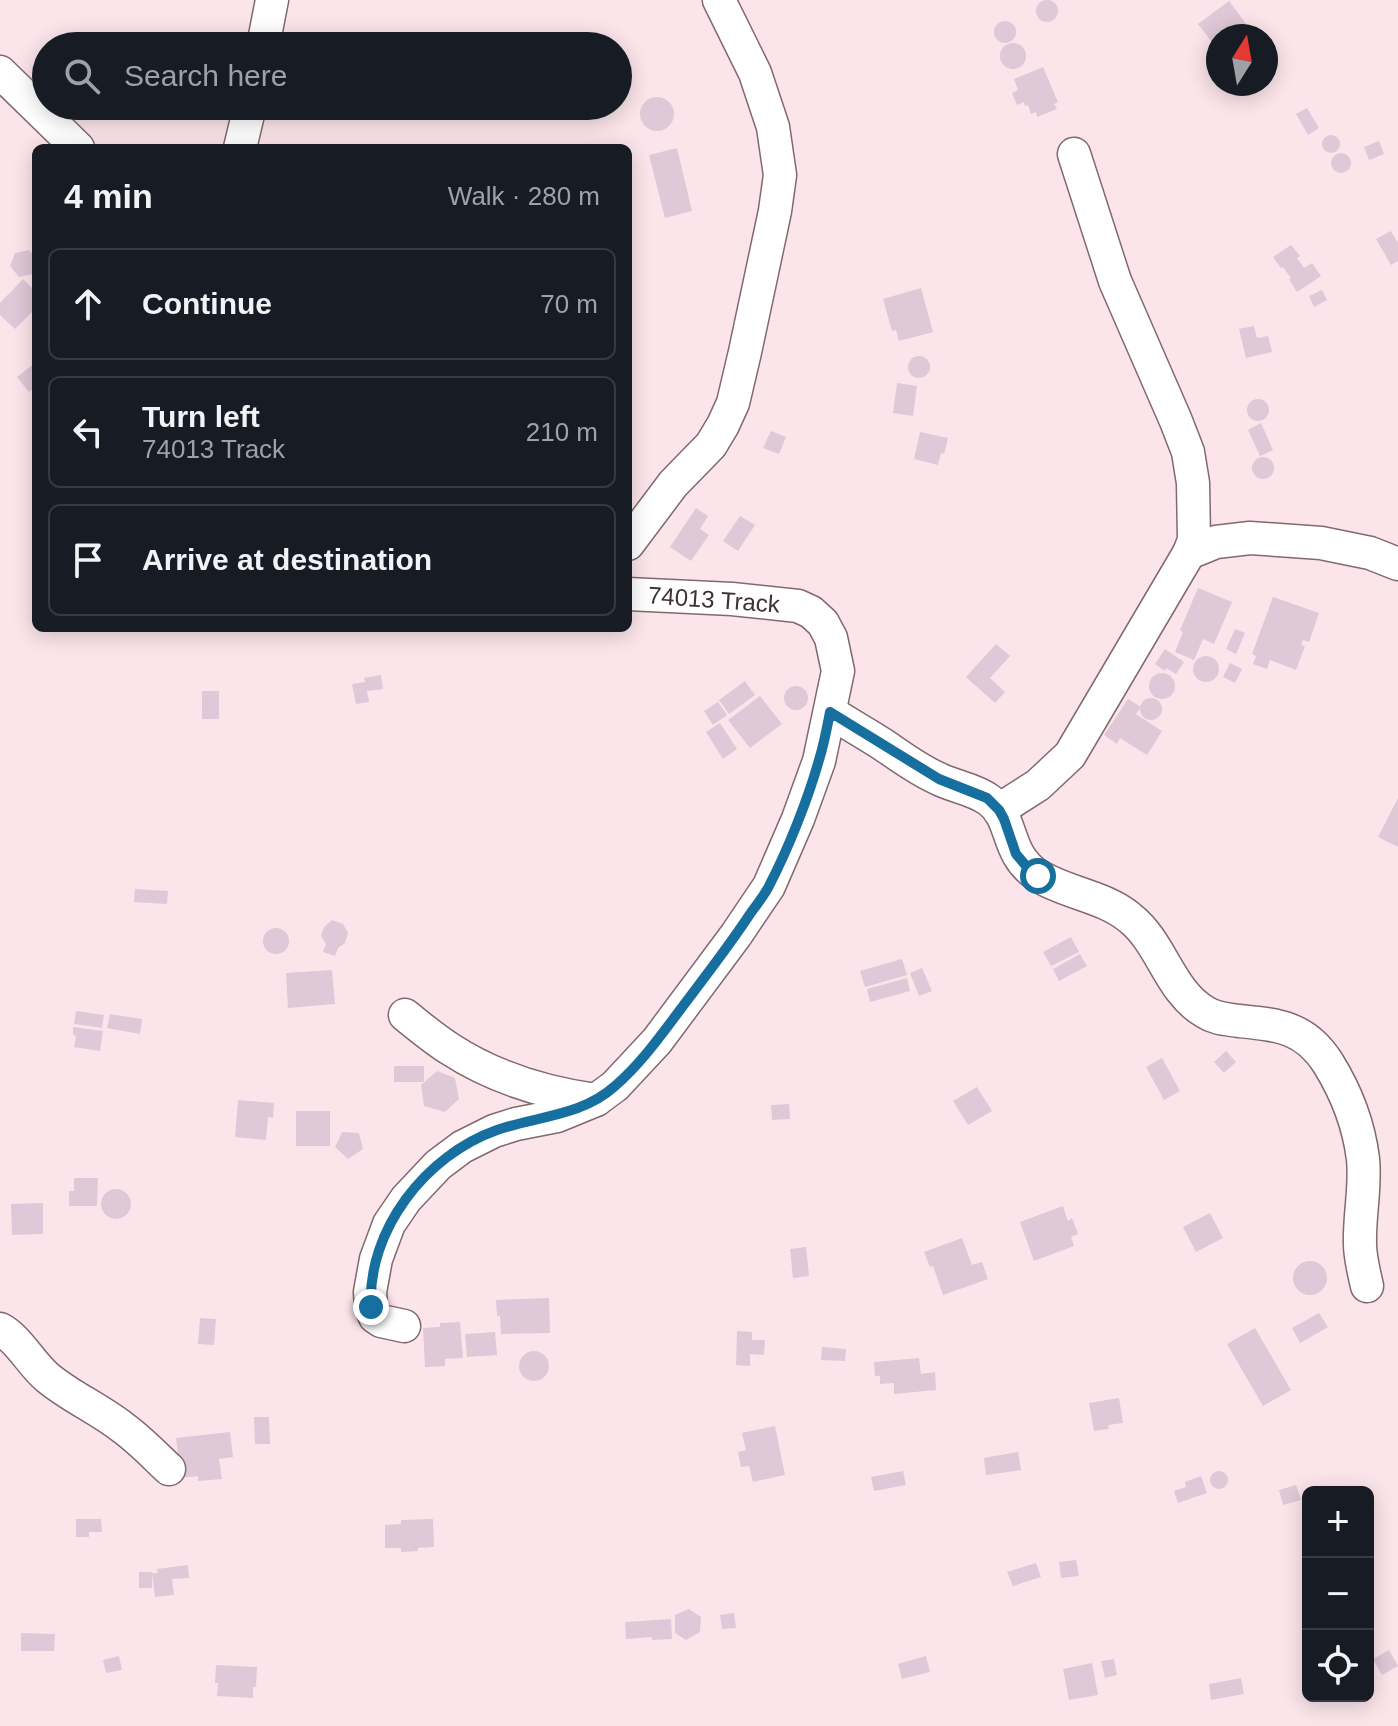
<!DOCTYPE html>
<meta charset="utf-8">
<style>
body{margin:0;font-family:Helvetica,sans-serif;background:#20242c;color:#f1f3f6}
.controls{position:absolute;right:24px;bottom:24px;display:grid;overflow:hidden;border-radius:12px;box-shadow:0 4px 20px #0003}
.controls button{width:72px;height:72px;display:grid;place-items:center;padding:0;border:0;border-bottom:2px solid #363941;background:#171b24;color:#f1f3f6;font:40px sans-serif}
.compass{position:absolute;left:1206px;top:24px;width:72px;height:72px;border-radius:50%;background:#171b24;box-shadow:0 4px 20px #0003;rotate:11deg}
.stop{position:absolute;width:24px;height:24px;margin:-18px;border:6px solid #166f9e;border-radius:50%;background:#fff}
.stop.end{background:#166f9e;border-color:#fff;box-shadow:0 2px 8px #0008}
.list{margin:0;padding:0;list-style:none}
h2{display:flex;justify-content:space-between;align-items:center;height:104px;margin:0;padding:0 32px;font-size:34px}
h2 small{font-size:26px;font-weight:400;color:#9ea1a6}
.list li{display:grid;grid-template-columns:52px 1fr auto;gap:24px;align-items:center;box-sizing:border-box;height:112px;margin:0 16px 16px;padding:0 16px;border:2px solid #363941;border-radius:12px}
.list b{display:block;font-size:30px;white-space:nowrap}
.list p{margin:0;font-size:26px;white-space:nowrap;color:#9ea1a6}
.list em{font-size:26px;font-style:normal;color:#9ea1a6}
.icon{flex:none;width:44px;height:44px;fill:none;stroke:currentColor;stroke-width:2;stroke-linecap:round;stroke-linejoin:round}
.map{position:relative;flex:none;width:1398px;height:1726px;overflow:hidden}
.search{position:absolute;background:#171b24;box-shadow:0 4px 20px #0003;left:32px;top:32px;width:600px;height:88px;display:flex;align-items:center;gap:20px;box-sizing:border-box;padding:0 28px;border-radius:44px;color:#9ea1a6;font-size:30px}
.panel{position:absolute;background:#171b24;box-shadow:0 4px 20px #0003;left:32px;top:144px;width:600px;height:488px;border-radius:12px}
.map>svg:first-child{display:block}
.building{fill:#dfc8d7}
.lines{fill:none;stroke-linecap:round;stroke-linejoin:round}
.minor-casing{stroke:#81696e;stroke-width:35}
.minor{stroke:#fff;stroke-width:32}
.route{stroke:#166f9e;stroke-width:10}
.labels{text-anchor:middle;stroke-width:7;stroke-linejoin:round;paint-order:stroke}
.street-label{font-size:24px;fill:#3d3234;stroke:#fff}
</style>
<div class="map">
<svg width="1398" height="1726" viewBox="0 0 1398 1726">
<rect width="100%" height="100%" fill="#fce5ea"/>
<g class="building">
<circle cx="1047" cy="11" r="11"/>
<path d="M1229 1 1255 36H1218V50L1198 24Z"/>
<circle cx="1005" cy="32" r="11"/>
<circle cx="1013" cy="56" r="13"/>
<path d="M1043 67 1058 102 1054 104 1057 109 1037 117 1036 112 1031 114 1028 105 1025 106 1024 102 1017 105 1012 93 1018 90 1014 79Z"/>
<circle cx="657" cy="114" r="17"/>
<path d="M1307 108 1319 128 1308 135 1296 114Z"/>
<circle cx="1331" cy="144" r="9"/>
<path d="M1379 141 1384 154 1369 160 1364 147Z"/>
<path d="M677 148 692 211 665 218 649 155Z"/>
<circle cx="1341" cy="163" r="10"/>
<path d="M1391 231 1398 243V261L1391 265 1376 239Z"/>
<path d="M1291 245 1300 256 1297 258 1304 268 1312 263 1321 276 1297 292 1289 279 1291 278 1283 267 1281 268 1273 257Z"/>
<path d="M29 250 36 259V266L33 274 19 277 10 266 15 253Z"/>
<path d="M23 279 36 292V308L15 329 0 315V303Z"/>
<path d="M921 288 933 332 899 341 896 330 892 331 883 299Z"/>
<path d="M1322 290 1327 300 1314 307 1309 296Z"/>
<path d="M1254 326 1257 338 1268 336 1272 352 1246 358 1239 329Z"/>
<circle cx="919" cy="367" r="11"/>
<path d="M36 362V390L34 388 29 392 17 377Z"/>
<path d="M897 383 917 386 913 416 893 413Z"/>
<circle cx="1258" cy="410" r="11"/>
<path d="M1261 423 1273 450 1260 456 1248 430Z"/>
<path d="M771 431 786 437 779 454 763 448Z"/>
<path d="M920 432 948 438 944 454 941 453 938 465 914 459Z"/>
<circle cx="1263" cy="468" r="11"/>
<path d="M696 508 708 516 700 529 709 535 691 561 670 547Z"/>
<path d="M740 516 755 525 738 551 723 541Z"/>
<path d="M1198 588 1232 602 1214 644 1203 639 1194 660 1175 652 1183 632 1180 630Z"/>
<path d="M1273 597 1319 613 1309 642 1303 640 1301 645 1305 646 1296 670 1270 660 1267 669 1253 664 1256 656 1252 654Z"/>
<path d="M1235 629 1245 633 1236 654 1226 649Z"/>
<path d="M996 644 1010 656 990 678 1005 692 995 703 966 677Z"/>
<path d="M1165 649 1184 662 1176 674 1166 668 1165 671 1155 664Z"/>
<circle cx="1206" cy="669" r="13"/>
<path d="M1230 663 1242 669 1235 683 1223 677Z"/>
<circle cx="1162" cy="686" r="13"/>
<path d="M381 675 383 689 367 691 369 702 356 704 352 684 365 682 364 678Z"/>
<path d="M745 681 755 695 729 714 719 700Z"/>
<circle cx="796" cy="698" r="12"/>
<rect x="202" y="691" width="17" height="28"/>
<path d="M760 696 782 724 750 748 728 720Z"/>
<circle cx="1151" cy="709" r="11"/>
<path d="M1128 699 1141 707 1136 714 1162 731 1147 755 1120 738 1117 744 1104 735Z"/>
<path d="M718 702 727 715 713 725 704 711Z"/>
<path d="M720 723 737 749 723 759 706 732Z"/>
<path d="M1398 798V847L1378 837Z"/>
<path d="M135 889 168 891 167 904 134 902Z"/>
<path d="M332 920 343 924 348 933 345 943 338 948 335 956 323 952 326 944 321 936 324 927Z"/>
<circle cx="276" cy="941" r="13"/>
<path d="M1071 937 1079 952 1051 966 1043 952Z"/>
<path d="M1080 954 1087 966 1059 981 1053 969Z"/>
<path d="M902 959 907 975 865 987 860 971Z"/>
<path d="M922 968 932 991 919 996 910 973Z"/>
<path d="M332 970 335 1004 288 1008 286 973Z"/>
<path d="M907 978 910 991 870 1002 867 989Z"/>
<path d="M76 1011 104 1015 102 1028 74 1024Z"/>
<path d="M110 1014 142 1019 140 1034 107 1028Z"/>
<path d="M73 1027 103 1031 100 1051 74 1047 76 1036 73 1035Z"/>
<path d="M1226 1051 1236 1062 1224 1073 1214 1062Z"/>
<path d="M1162 1058 1180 1091 1164 1100 1146 1067Z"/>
<rect x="394" y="1066" width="30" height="16"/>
<path d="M437 1071 455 1078 459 1099 445 1112 424 1106 421 1085Z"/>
<path d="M977 1087 992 1111 968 1125 953 1101Z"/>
<path d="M238 1100 274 1103 273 1118 268 1117 266 1140 235 1137Z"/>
<path d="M789 1104 790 1119 772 1120 771 1105Z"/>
<rect x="296" y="1111" width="34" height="35"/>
<path d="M342 1132 359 1133 363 1149 348 1159 335 1147Z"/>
<path d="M74 1178H98L97 1206H69V1191H74Z"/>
<circle cx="116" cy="1204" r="15"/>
<path d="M43 1203V1234L12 1235 11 1204Z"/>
<path d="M1063 1206 1068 1221 1072 1218 1078 1234 1071 1237 1074 1246 1034 1261 1020 1222Z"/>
<path d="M1210 1213 1223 1238 1196 1252 1183 1227Z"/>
<path d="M962 1238 972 1265 982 1262 988 1279 943 1295 933 1266 930 1267 924 1252Z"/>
<path d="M806 1247 809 1276 793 1278 790 1249Z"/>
<circle cx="1310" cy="1278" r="17"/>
<path d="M549 1298 550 1333 501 1334 500 1316H497L496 1300Z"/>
<path d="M1319 1313 1328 1327 1300 1343 1292 1328Z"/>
<path d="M200 1318 216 1319 214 1345 198 1344Z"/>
<path d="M460 1322 463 1358 445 1359V1366L425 1367 423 1328 440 1327V1323Z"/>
<path d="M1255 1328 1291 1390 1263 1406 1227 1344Z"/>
<path d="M737 1331 752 1332V1340H765L764 1355 750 1354V1366L736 1365Z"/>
<path d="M495 1332 497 1355 467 1357 465 1334Z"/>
<path d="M822 1347 846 1349 845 1361 821 1360Z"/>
<circle cx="534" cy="1366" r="15"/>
<path d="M919 1358 921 1374 935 1372 936 1390 894 1394V1383L880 1384V1376H875L874 1362Z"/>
<path d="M1119 1398 1123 1423 1108 1425 1109 1429 1094 1431 1089 1403Z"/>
<path d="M254 1417H269L270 1444H255Z"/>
<path d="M775 1426 785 1475 753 1482 749 1466 741 1467 738 1452 746 1450 742 1433Z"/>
<path d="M230 1432 233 1457 219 1459 222 1479 198 1481V1476L181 1478 176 1438Z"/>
<path d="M1018 1452 1021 1470 986 1475 984 1458Z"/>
<circle cx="1219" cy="1480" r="9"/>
<path d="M903 1471 906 1485 874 1491 871 1477Z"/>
<path d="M1201 1476 1207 1493 1178 1503 1174 1491 1186 1487 1185 1482Z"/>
<path d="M1296 1485 1301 1500 1283 1505 1279 1490Z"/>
<path d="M76 1519H101L102 1532H89V1537H76Z"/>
<path d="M433 1519 434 1547 418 1548V1551L401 1552V1548H385V1525L401 1524V1520Z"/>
<path d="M1076 1560 1079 1576 1061 1578 1059 1562Z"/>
<path d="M1036 1563 1041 1577 1013 1586 1007 1572Z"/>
<path d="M188 1565 189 1578 172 1579 174 1595 155 1597 152 1573H158L157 1569Z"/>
<rect x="139" y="1572" width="13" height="16"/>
<path d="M689 1609 701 1617 700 1632 686 1640 675 1633V1615Z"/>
<path d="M734 1613 736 1628 722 1629 720 1615Z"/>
<path d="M671 1619 672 1639 652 1640V1637L626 1639 625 1622Z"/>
<path d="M21 1633 55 1634 54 1651H21Z"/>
<path d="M1389 1650 1398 1666 1382 1675 1373 1659Z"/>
<path d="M119 1656 122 1670 106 1673 103 1660Z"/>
<path d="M926 1656 930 1672 902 1679 898 1664Z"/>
<path d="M1114 1659 1117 1675 1105 1678 1101 1661Z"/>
<path d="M1092 1663 1098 1695 1069 1700 1063 1669Z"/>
<path d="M216 1665 257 1667 256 1687H253V1698L217 1696 218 1683H215Z"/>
<path d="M1241 1678 1244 1694 1211 1700 1209 1684Z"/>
</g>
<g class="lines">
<defs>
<g id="minor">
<path d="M263 46 272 0"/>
<path d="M0 72 78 148"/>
<path d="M240 148 250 106"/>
<path d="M1074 154 1115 281 1176 421 1188 452 1193 483 1194 540 1189 553"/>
<path d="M628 544 673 484 711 445 723 425 733 403 745 352 775 211 780 175 773 127 755 73 719 0"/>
<path d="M830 712C847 723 865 733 882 744 900 756 918 770 939 779 955 787 974 789 989 800 1015 819 1004 852 1037 875 1065 893 1104 896 1130 918 1162 943 1169 991 1205 1012 1216 1019 1226 1019 1239 1021 1279 1025 1305 1027 1328 1063 1346 1092 1359 1126 1363 1159 1366 1187 1359 1216 1360 1244 1360 1258 1364 1272 1367 1286"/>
<path d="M999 810 1038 785 1070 755 1189 553 1216 542 1250 538 1321 543 1370 553 1398 564"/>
<path d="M405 1015C420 1027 434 1039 450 1049 493 1077 545 1093 596 1100"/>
<path d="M404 1326 381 1321 375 1317 371 1307 370 1292 376 1259 389 1224 406 1199 438 1165 462 1147 494 1131 516 1124 557 1116 596 1100 615 1086 657 1041 736 935 769 886 798 819 819 761 838 671 831 638 823 623 811 612 798 606 732 599 628 594"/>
<path d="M0 1329C19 1339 31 1364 48 1378 71 1397 99 1409 122 1427 139 1439 154 1455 169 1469"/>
</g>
</defs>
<use href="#minor" class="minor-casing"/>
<use href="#minor" class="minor"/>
</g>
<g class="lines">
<path class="route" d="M371 1307C367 1230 426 1155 497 1130 537 1116 582 1116 615 1086 643 1062 667 1027 689 998 710 970 731 943 750 914 757 904 765 895 770 884 789 847 808 799 819 760 824 744 827 728 830 712L939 779 987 798 999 810 1004 819 1016 854 1027 867 1038 876"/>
</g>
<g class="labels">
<g class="street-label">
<text transform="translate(714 600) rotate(4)" y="8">74013 Track</text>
</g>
</g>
</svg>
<div class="controls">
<button>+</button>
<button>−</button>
<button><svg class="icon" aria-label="locate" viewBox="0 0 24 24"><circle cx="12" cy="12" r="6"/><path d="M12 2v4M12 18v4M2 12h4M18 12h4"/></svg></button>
</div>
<svg class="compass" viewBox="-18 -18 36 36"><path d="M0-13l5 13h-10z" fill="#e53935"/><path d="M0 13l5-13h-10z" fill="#9ea1a6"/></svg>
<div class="stop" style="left:1038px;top:876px"></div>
<div class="stop end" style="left:371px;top:1307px"></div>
<div class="search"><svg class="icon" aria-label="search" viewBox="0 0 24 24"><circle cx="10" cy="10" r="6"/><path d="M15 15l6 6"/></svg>Search here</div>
<section class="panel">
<h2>4 min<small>Walk · 280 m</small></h2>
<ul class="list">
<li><svg class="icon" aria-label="ahead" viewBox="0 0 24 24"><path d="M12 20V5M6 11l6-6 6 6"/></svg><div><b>Continue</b></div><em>70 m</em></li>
<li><svg class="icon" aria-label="left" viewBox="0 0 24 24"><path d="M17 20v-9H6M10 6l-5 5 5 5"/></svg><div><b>Turn left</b><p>74013 Track</p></div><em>210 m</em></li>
<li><svg class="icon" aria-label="arrive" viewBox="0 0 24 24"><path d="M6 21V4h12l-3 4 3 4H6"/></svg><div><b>Arrive at destination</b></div></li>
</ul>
</section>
</div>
